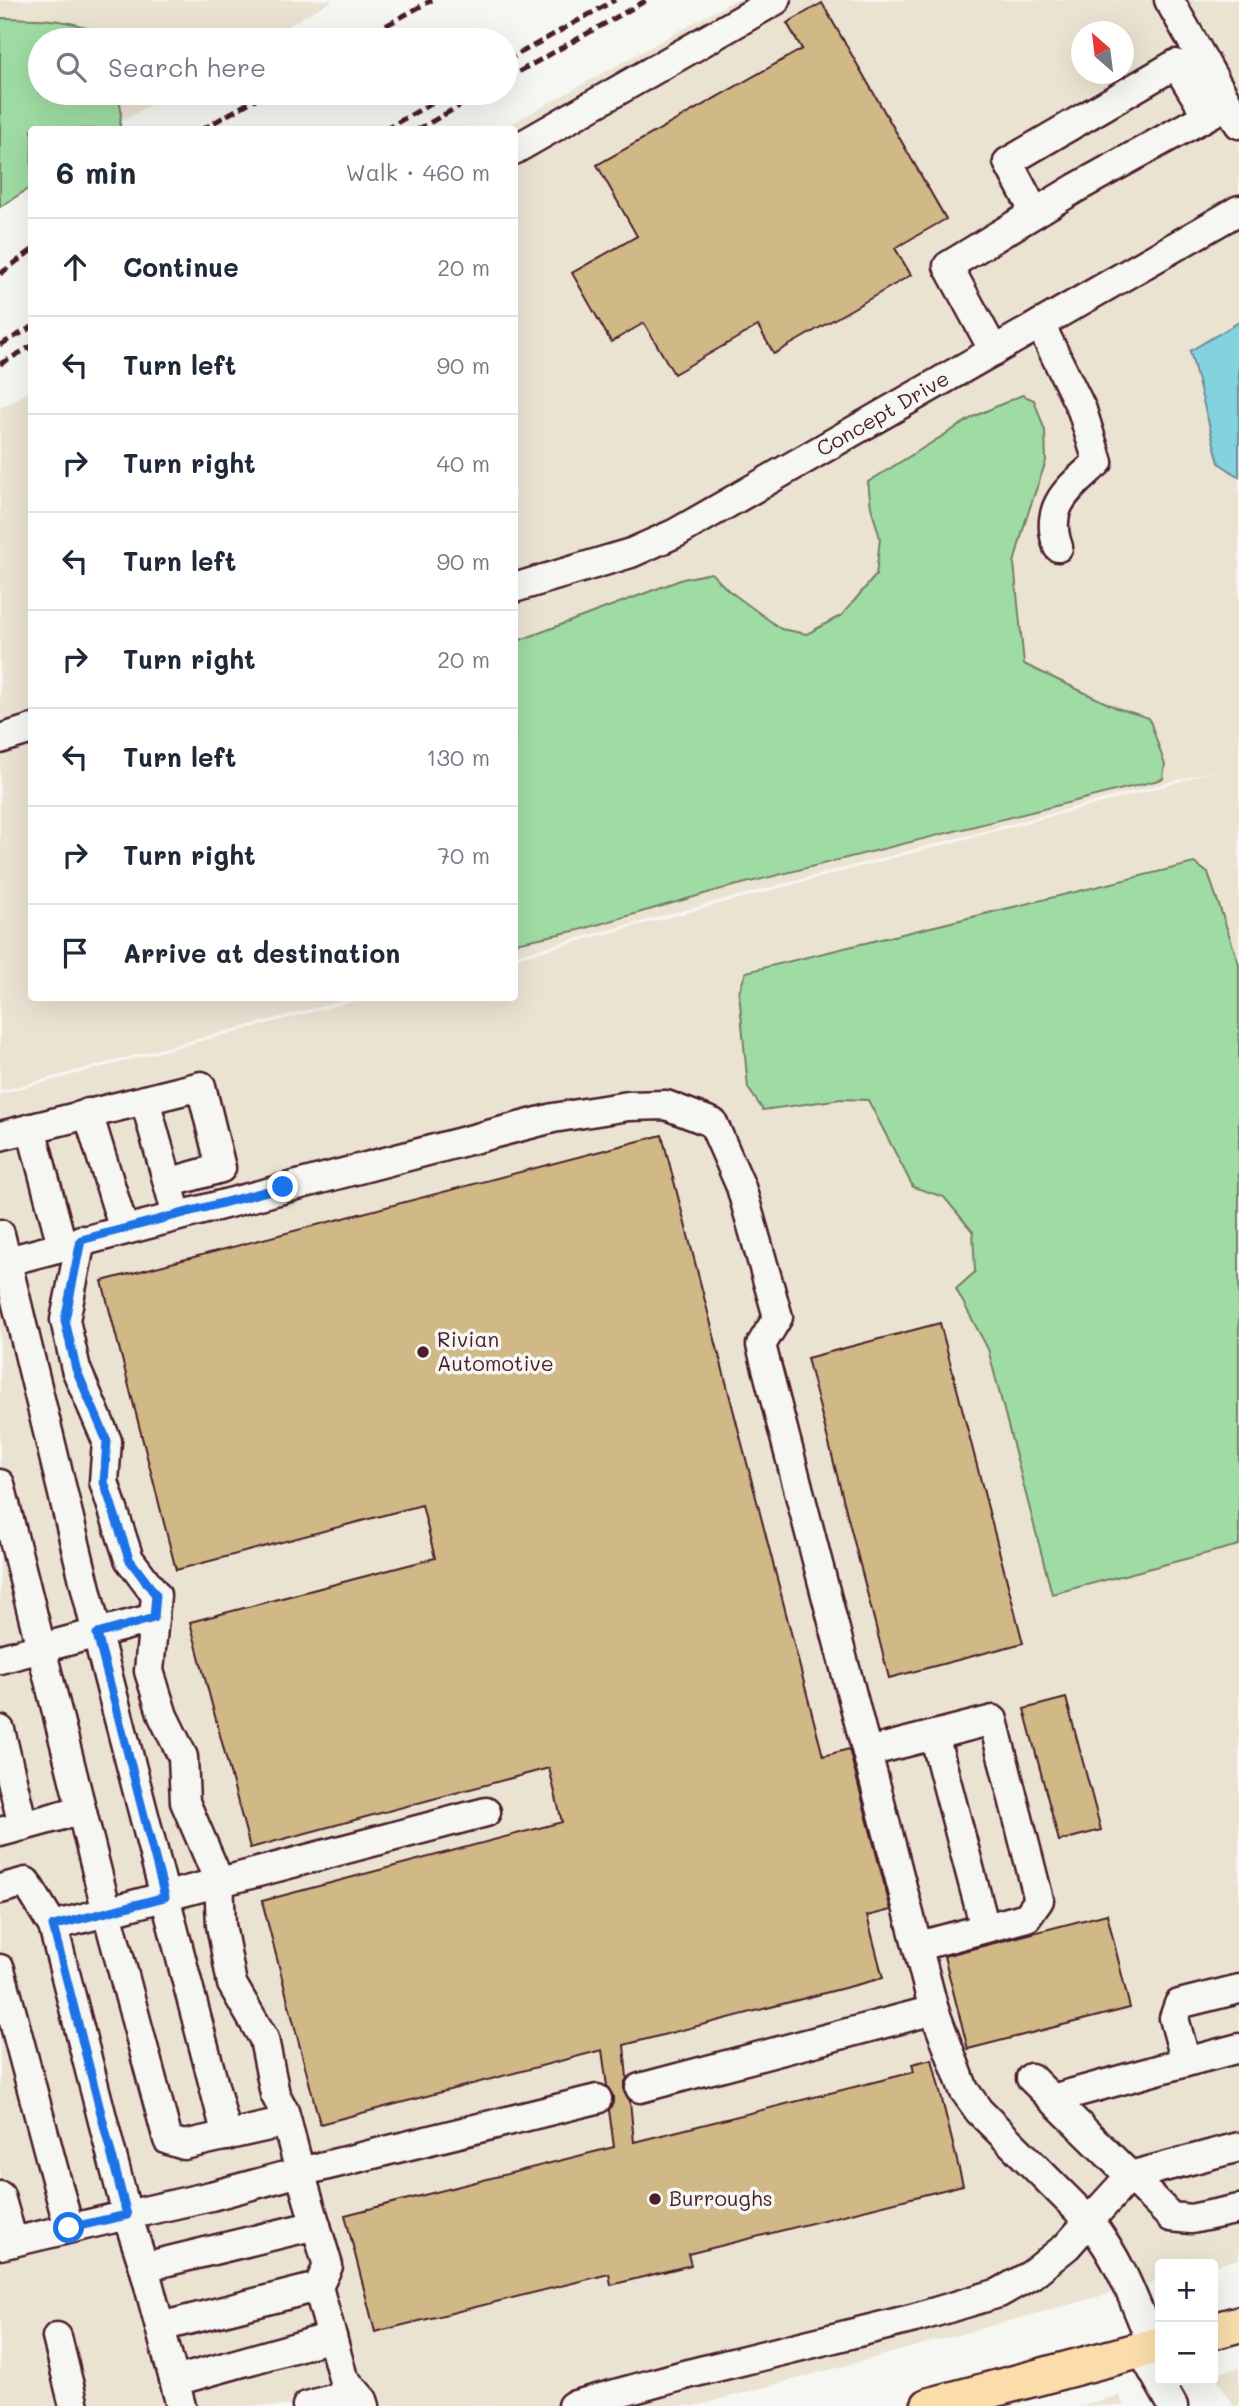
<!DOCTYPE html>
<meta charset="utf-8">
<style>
body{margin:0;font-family:Mali,sans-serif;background:#f2f2f3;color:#1f2937}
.controls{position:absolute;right:21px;bottom:21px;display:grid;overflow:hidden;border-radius:7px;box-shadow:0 7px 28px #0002}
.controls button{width:63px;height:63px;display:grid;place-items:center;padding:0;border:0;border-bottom:2px solid #e0e1e3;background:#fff;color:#1f2937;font:35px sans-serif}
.compass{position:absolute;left:1071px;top:21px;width:63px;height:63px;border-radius:50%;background:#fff;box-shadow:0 7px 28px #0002;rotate:332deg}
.stop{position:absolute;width:21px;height:21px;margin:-16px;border:5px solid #1a73e8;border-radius:50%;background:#fff}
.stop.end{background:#1a73e8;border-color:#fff;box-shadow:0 2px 7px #0008}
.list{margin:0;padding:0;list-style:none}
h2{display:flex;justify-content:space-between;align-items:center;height:91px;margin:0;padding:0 28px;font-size:30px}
h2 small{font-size:23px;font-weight:400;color:#747a83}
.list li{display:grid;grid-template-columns:46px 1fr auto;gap:21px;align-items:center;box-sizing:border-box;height:98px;padding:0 28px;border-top:2px solid #e0e1e3}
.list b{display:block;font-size:26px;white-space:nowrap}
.list em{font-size:23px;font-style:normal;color:#747a83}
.icon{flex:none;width:38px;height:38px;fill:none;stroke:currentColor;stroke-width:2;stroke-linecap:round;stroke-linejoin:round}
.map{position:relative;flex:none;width:1239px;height:2406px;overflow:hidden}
.search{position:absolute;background:#fff;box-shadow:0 7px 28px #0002;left:28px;top:28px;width:490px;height:77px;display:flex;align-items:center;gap:18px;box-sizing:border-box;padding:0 24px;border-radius:38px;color:#747a83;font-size:26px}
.panel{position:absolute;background:#fff;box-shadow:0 7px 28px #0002;left:28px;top:126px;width:490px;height:875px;border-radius:7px}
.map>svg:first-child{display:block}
.built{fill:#ebe3d2;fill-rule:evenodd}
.green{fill:#9fdca3;stroke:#747e67;stroke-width:2}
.water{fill:#83d3df;stroke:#6c8b97;stroke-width:2}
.building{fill:#d0b887;stroke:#4a1f2b;stroke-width:2}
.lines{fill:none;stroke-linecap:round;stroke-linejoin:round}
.minor-casing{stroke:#4a1f2b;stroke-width:33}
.major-casing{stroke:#4a1f2b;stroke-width:40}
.minor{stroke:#f6f6f2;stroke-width:28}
.major{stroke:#faddab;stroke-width:35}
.rail{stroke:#4a1f2b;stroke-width:5;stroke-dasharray:10 5;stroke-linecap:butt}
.route{stroke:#1a73e8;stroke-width:9}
.poi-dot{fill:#4a1f2b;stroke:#f6f6f2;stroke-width:2.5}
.labels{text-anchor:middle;stroke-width:7;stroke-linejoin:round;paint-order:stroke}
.street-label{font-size:21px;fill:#4a1f2b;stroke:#f6f6f2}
.poi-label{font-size:21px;fill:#4a1f2b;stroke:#f6f6f2;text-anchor:start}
</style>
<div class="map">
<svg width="1239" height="2406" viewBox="0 0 1239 2406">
<rect width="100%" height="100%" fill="#f6f6f2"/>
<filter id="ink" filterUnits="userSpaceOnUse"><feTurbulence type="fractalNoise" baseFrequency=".0143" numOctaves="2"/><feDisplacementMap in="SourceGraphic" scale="14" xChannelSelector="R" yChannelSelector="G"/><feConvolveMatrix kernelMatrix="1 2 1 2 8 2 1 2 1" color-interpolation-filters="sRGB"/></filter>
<g filter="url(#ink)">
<g class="built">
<path d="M0 0H333L263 40H40V93H172L108 129 32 130 0 192Z"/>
<path d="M735 0H1239V2259L1213 2266 1160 2264V2280L696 2406H0V1094L365 998H514L515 958 1162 787 1219 769 515 955 514 130 502 129ZM1082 32H1124V74H1082Z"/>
<path d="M31 391 32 998H353L0 1091V408Z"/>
<path d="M1239 2368V2406H1233L1214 2374Z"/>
<path d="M1119 2396 1124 2406H1077Z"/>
</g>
<g class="green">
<path d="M0 18C37 19 76 17 108 38L109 40H40V93H118L121 109 120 129 32 130 31 187 0 207Z"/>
<path d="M1022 395 1034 400 1045 431 1046 461 1026 519 1014 563 1024 664 1117 708 1149 718 1165 765 1163 779 718 890 579 930 515 943V642L683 579 711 573 728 590 781 629 807 634 842 615 876 575 880 538 871 507 868 482 975 416Z"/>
<path d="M1194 863 1208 873 1239 964V1545L1052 1594 988 1349 956 1289 975 1272 973 1232 944 1197 913 1187 868 1100 841 1099 763 1110 748 1088 739 992 746 972Z"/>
</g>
<path class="water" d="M1239 322V477L1219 463 1190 351Z"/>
<g class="building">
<path d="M822 3 946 219 895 248 911 275 774 354 758 326 674 374 644 323 611 342 572 273 637 236 597 165 802 49 787 23Z"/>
<path d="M662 1135 823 1756 849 1749 891 1910 867 1916 883 1978 624 2045 627 2078 624 2084V2092L630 2101 634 2142 914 2072 912 2064 932 2059 963 2185 688 2254 691 2265 611 2285 609 2274 375 2332 345 2215 614 2147 609 2110 613 2103V2096L607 2086 602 2050 320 2124 262 1901 562 1822 549 1768 250 1848 190 1622 435 1558 422 1505 176 1570 102 1281Z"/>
<path d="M940 1323 1023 1643 889 1678 807 1358Z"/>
<path d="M1066 1698 1101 1830 1059 1841 1024 1709Z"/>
<path d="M1107 1914 1130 2008 968 2049 944 1956Z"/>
</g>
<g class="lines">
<defs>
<g id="minor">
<path d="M1169 0 1228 104"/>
<path d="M514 150 776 0"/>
<path d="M1035 213 1008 162 1176 64 1207 115"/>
<path d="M1040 324 1082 410 1098 462C1070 488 1043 505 1058 547"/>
<path d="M994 351 948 266 1076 188 1228 104 1239 124"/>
<path d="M514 588 631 553 676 533 1239 210"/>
<path d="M0 739 32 729"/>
<path d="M145 1100 168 1183"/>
<path d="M88 1113 124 1230"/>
<path d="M31 1128 62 1245"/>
<path d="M0 1136 201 1086 221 1168 168 1183 177 1216"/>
<path d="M0 1234 97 1634 227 2136"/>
<path d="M81 1240 65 1320 76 1369 107 1441 104 1482 129 1559 156 1595 149 1671 163 1716 183 1757 185 1802 219 1881 221 1925 232 1984 264 2039 275 2094 284 2111 300 2172 597 2099"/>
<path d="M0 1263 553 1118 628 1106 666 1105 713 1123 741 1187 778 1317 761 1345 934 2010 964 2090 979 2111 1089 2221 1067 2246 1031 2275 999 2293 915 2318 688 2374 572 2406"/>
<path d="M0 1484 107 1912 168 2140 184 2145 287 2122"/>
<path d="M0 1659 154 1618"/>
<path d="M0 1730 23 1826 0 1832"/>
<path d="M934 1735 985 1928"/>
<path d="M868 1752 993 1720 1039 1900 1027 1917 919 1946"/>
<path d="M23 1826 81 1810"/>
<path d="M0 1889 26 1882 53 1926 127 2215 211 2196 300 2172 328 2266 318 2287 332 2337 343 2378 363 2400 365 2406"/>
<path d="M53 1926 486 1812"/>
<path d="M0 1969 69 2228"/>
<path d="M1186 2062 1239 2048"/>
<path d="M1031 2078 1130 2176 1239 2147"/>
<path d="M640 2088 934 2010"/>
<path d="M1052 2099 1186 2062 1174 2018 1179 2004 1239 1989"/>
<path d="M0 2196 13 2242"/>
<path d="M0 2245 127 2215 144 2267 181 2406"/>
<path d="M144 2267 316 2225"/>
<path d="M160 2327 318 2287"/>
<path d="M57 2337 74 2406"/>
<path d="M1153 2347C1135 2302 1120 2259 1089 2221L1130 2176 1171 2217 1191 2219 1239 2209"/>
<path d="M1141 2350 1173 2406"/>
<path d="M175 2381 332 2337"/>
<path d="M307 2406 356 2392"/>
</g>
<g id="major">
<path d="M1213 2331 1239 2324"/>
<path d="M929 2406 1160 2345"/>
</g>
</defs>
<use href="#minor" class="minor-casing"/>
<use href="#major" class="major-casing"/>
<use href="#minor" class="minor"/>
<use href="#major" class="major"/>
<g class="rail">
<path d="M360 40 432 0"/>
<path d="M506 61 615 0"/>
<path d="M506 79 647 0"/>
<path d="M201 130 266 93"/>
<path d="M384 130 450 93"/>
<path d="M417 130 482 93"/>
<path d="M0 274 32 250"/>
<path d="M0 345 32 327"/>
<path d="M0 364 32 346"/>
</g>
</g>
</g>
<g class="lines" filter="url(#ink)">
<path class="route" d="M69 2228 127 2215 53 1926 165 1897 97 1634 154 1618 156 1595 129 1559 104 1482 107 1441 76 1369 65 1320 81 1240 283 1187"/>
</g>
<g class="poi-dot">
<circle cx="423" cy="1352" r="7"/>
<circle cx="655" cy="2199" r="7"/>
</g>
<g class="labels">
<g class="street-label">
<text transform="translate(883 414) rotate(-30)" y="7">Concept Drive</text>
</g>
<g class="poi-label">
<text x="437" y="1347">Rivian<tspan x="437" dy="24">Automotive</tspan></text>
<text x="669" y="2206">Burroughs</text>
</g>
</g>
</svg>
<div class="controls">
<button>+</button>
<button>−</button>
</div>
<svg class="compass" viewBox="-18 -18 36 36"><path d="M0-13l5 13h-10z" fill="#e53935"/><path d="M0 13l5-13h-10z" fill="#747a83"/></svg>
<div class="stop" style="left:69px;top:2228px"></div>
<div class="stop end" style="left:283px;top:1187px"></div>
<div class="search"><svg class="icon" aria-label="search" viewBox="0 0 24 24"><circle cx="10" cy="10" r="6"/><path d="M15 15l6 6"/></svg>Search here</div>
<section class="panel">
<h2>6 min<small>Walk · 460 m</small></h2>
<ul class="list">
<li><svg class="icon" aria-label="ahead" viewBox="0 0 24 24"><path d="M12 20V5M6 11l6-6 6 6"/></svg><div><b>Continue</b></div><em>20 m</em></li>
<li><svg class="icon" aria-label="left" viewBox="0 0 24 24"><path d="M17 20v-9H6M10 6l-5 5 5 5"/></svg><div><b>Turn left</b></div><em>90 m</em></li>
<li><svg class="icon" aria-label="right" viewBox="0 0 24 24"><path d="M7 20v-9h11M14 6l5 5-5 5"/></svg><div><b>Turn right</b></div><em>40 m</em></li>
<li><svg class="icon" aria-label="left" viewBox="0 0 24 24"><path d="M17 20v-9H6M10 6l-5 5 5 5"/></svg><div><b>Turn left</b></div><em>90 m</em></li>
<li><svg class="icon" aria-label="right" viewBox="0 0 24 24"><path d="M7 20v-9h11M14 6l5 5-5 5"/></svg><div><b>Turn right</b></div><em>20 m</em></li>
<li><svg class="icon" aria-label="left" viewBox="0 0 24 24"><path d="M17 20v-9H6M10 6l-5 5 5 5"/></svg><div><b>Turn left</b></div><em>130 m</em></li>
<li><svg class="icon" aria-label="right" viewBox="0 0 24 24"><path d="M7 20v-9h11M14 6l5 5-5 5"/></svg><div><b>Turn right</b></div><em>70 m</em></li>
<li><svg class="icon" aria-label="arrive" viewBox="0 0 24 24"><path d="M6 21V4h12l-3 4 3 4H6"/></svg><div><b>Arrive at destination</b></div></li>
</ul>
</section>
</div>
